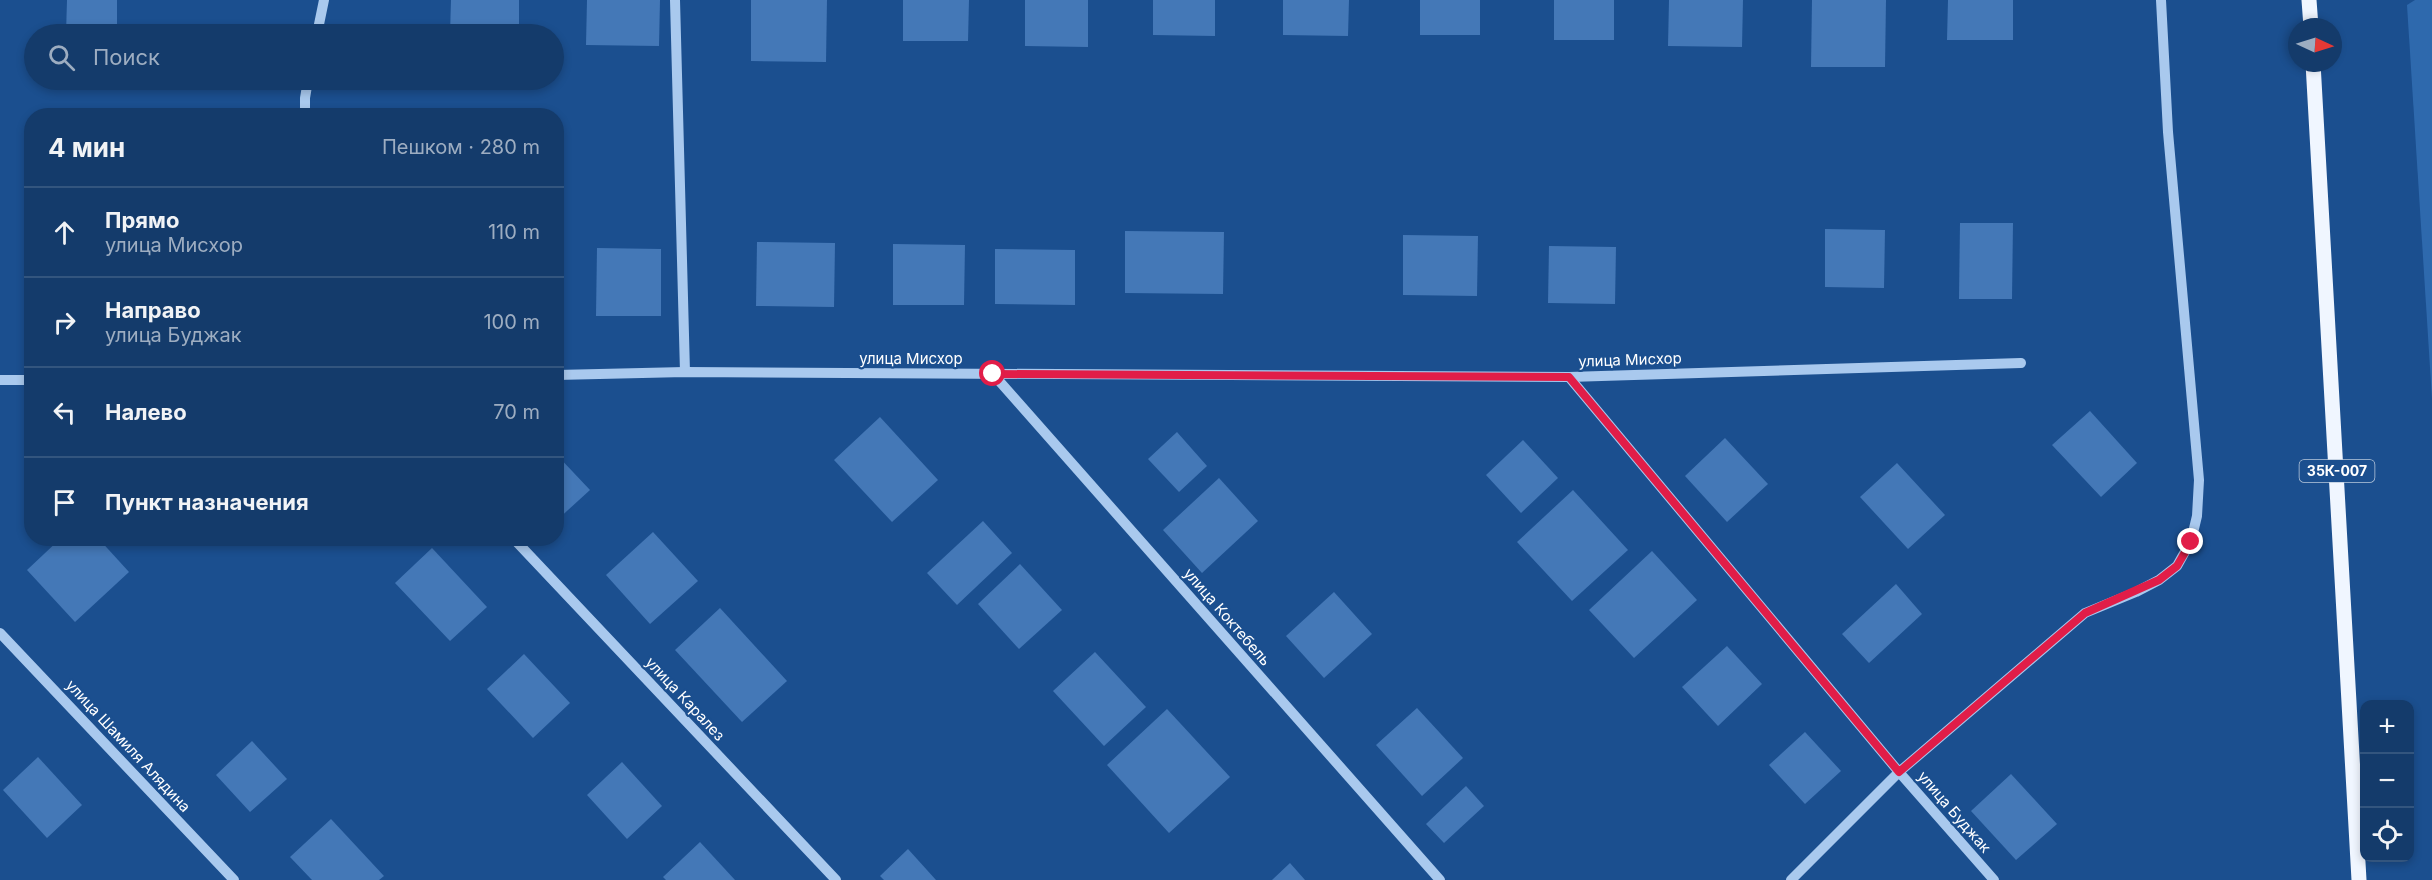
<!DOCTYPE html>
<html lang="ru">
<meta charset="utf-8">
<style>
body{margin:0;font-family:Inter,sans-serif;background:#1d4271;color:#f1f3f6}
.controls{position:absolute;right:18px;bottom:18px;display:grid;overflow:hidden;border-radius:12px;box-shadow:0 3px 9px #0003}
.controls button{width:54px;height:54px;display:grid;place-items:center;padding:0;border:0;border-bottom:2px solid #33557e;background:#143b6b;color:#f1f3f6;font:30px sans-serif}
.compass{position:absolute;left:2288px;top:18px;width:54px;height:54px;border-radius:50%;background:#143b6b;box-shadow:0 3px 9px #0003;rotate:94deg}
.stop{position:absolute;width:18px;height:18px;margin:-14px;border:4px solid #e11d48;border-radius:50%;background:#fff}
.stop.end{background:#e11d48;border-color:#fff;box-shadow:0 2px 6px #0008}
.list{margin:0;padding:0;list-style:none}
h2{display:flex;justify-content:space-between;align-items:center;height:78px;margin:0;padding:0 24px;font-size:26px}
h2 small{font-size:20px;font-weight:400;color:#9dadc1}
.list li{display:grid;grid-template-columns:39px 1fr auto;gap:18px;align-items:center;box-sizing:border-box;height:90px;padding:0 24px;border-top:2px solid #33557e}
.list b{display:block;font-size:22px;white-space:nowrap}
.list p{margin:0;font-size:20px;white-space:nowrap;color:#9dadc1}
.list em{font-size:20px;font-style:normal;color:#9dadc1}
.icon{flex:none;width:33px;height:33px;fill:none;stroke:currentColor;stroke-width:2;stroke-linecap:round;stroke-linejoin:round}
.map{position:relative;flex:none;width:2432px;height:880px;overflow:hidden}
.search{position:absolute;background:#143b6b;box-shadow:0 3px 9px #0003;left:24px;top:24px;width:540px;height:66px;display:flex;align-items:center;gap:15px;box-sizing:border-box;padding:0 21px;border-radius:33px;color:#9dadc1;font-size:22px}
.panel{position:absolute;background:#143b6b;box-shadow:0 3px 9px #0003;left:24px;top:108px;width:540px;height:438px;border-radius:24px}
.map>svg:first-child{display:block}
.green{fill:#2e69ad}
.building{fill:#4478b7}
.lines{fill:none;stroke-linecap:round;stroke-linejoin:round}
.minor{stroke:#a9c9ee;stroke-width:10}
.major{stroke:#f0f6ff;stroke-width:15}
.route{stroke:#e11d48;stroke-width:8}
.labels{text-anchor:middle;stroke-width:4.5;stroke-linejoin:round;paint-order:stroke}
.shield{fill:#1b4f8f;stroke:#bbcadd;stroke-width:1.5}
.shield-label{font-size:14px;font-weight:bold;fill:#fff}
.street-label{font-size:15px;fill:#fff;stroke:#1b4f8f}
</style>
<div class="map">
<svg width="2432" height="880" viewBox="0 0 2432 880">
<rect width="100%" height="100%" fill="#1b4f8f"/>
<path class="green" d="M2415 0H2432V399L2407 5Z"/>
<g class="building">
<path d="M67 0H117V34H66Z"/>
<path d="M451 0H519V34H450Z"/>
<path d="M587 0H660L659 46 586 45Z"/>
<path d="M751 0H827L826 62 751 61Z"/>
<path d="M903 0H969L968 41H903Z"/>
<path d="M1025 0H1088V47L1025 46Z"/>
<path d="M1153 0H1215V36L1153 35Z"/>
<path d="M1283 0H1349L1348 36 1283 35Z"/>
<rect x="1420" y="0" width="60" height="35"/>
<rect x="1554" y="0" width="60" height="40"/>
<path d="M1669 0H1743L1742 47 1668 46Z"/>
<path d="M1812 0H1886L1885 67H1811Z"/>
<path d="M1948 0H2013V40H1947Z"/>
<rect x="142" y="80" width="71" height="8"/>
<path d="M1960 223H2013L2012 299H1959Z"/>
<path d="M1825 229 1885 230 1884 288 1825 287Z"/>
<path d="M1125 231 1224 232 1223 294 1125 293Z"/>
<path d="M1403 235 1478 236 1477 296 1403 295Z"/>
<path d="M757 242 835 243 834 307 756 306Z"/>
<path d="M893 244 965 245 964 305H893Z"/>
<path d="M1549 246 1616 247 1615 304 1548 303Z"/>
<path d="M597 248 661 249V316H596Z"/>
<path d="M995 249 1075 250V305L995 304Z"/>
<path d="M2090 411 2137 463 2101 497 2052 445Z"/>
<path d="M880 417 938 480 892 522 834 460Z"/>
<path d="M1177 432 1207 466 1179 492 1148 459Z"/>
<path d="M1725 438 1768 484 1727 522 1685 476Z"/>
<path d="M1523 440 1558 478 1521 513 1486 475Z"/>
<path d="M556 454 590 490 556 521Z"/>
<path d="M1897 463 1945 515 1908 549 1860 497Z"/>
<path d="M1219 478 1258 521 1202 573 1163 530Z"/>
<path d="M1573 490 1628 550 1572 601 1517 542Z"/>
<path d="M983 521 1012 553 957 605 927 573Z"/>
<path d="M653 532 698 581 650 624 606 575Z"/>
<path d="M61 538H98L129 572 75 622 27 570Z"/>
<path d="M347 538H361L353 545Z"/>
<path d="M432 548 487 607 450 641 395 583Z"/>
<path d="M1652 551 1697 600 1634 658 1589 610Z"/>
<path d="M1020 564 1062 610 1019 649 978 604Z"/>
<path d="M1896 584 1922 614 1869 663 1842 634Z"/>
<path d="M1334 592 1372 634 1324 678 1286 636Z"/>
<path d="M720 608 787 681 742 722 675 650Z"/>
<path d="M1727 646 1762 684 1718 726 1682 687Z"/>
<path d="M1095 652 1146 707 1104 746 1053 691Z"/>
<path d="M524 654 570 703 533 738 487 689Z"/>
<path d="M1417 708 1463 758 1422 796 1376 745Z"/>
<path d="M1167 709 1230 777 1169 833 1107 765Z"/>
<path d="M1805 732 1841 771 1805 804 1769 765Z"/>
<path d="M252 741 287 779 250 812 216 775Z"/>
<path d="M38 757 82 805 47 838 3 790Z"/>
<path d="M622 762 662 806 627 839 587 795Z"/>
<path d="M2011 774 2057 824 2016 860 1971 811Z"/>
<path d="M1466 786 1484 806 1444 843 1426 824Z"/>
<path d="M331 819 384 876 379 880H312L290 857Z"/>
<path d="M700 842 735 880H666L663 877Z"/>
<path d="M908 849 936 880H884L880 876Z"/>
<path d="M1290 863 1305 880H1272Z"/>
</g>
<g class="lines">
<g class="minor">
<path d="M675 0 685 372"/>
<path d="M317 34 324 0"/>
<path d="M305 116V98L308 80"/>
<path d="M993 374 1440 880"/>
<path d="M556 375 685 372 1569 377 2021 363"/>
<path d="M1569 377 1899 772 1994 880"/>
<path d="M0 380H32"/>
<path d="M513 538 836 880"/>
<path d="M0 633 234 880"/>
<path d="M1791 880 1899 772 2085 613 2136 592 2159 580 2177 566 2191 541 2197 516 2199 480 2168 132 2161 0"/>
</g>
<g class="major">
<path d="M2309 0 2311 27"/>
<path d="M2313 63 2359 880"/>
</g>
</g>
<g class="lines">
<path class="route" d="M993 374 1569 377 1899 772 2085 613 2159 580 2177 566 2191 542"/>
</g>
<g class="labels">
<rect class="shield" x="2299.5" y="460" width="75" height="22" rx="4.5"/>
<g class="shield-label">
<text x="2337" y="476">35К-007</text>
</g>
<g class="street-label">
<text x="911" y="364">улица Мисхор</text>
<text transform="translate(1630 360) rotate(-2)" y="5">улица Мисхор</text>
<text transform="translate(1227 617) rotate(49)" y="5">улица Коктебель</text>
<text transform="translate(685 699) rotate(47)" y="5">улица Каралез</text>
<text transform="translate(128 746) rotate(47)" y="5">улица Шамиля Алядина</text>
<text transform="translate(1954 812) rotate(49)" y="5">улица Буджак</text>
</g>
</g>
</svg>
<div class="controls">
<button>+</button>
<button>−</button>
<button><svg class="icon" aria-label="locate" viewBox="0 0 24 24"><circle cx="12" cy="12" r="6"/><path d="M12 2v4M12 18v4M2 12h4M18 12h4"/></svg></button>
</div>
<svg class="compass" viewBox="-18 -18 36 36"><path d="M0-13l5 13h-10z" fill="#e53935"/><path d="M0 13l5-13h-10z" fill="#9dadc1"/></svg>
<div class="stop" style="left:993px;top:374px"></div>
<div class="stop end" style="left:2191px;top:542px"></div>
<div class="search"><svg class="icon" aria-label="search" viewBox="0 0 24 24"><circle cx="10" cy="10" r="6"/><path d="M15 15l6 6"/></svg>Поиск</div>
<section class="panel">
<h2>4 мин<small>Пешком · 280 m</small></h2>
<ul class="list">
<li><svg class="icon" aria-label="ahead" viewBox="0 0 24 24"><path d="M12 20V5M6 11l6-6 6 6"/></svg><div><b>Прямо</b><p>улица Мисхор</p></div><em>110 m</em></li>
<li><svg class="icon" aria-label="right" viewBox="0 0 24 24"><path d="M7 20v-9h11M14 6l5 5-5 5"/></svg><div><b>Направо</b><p>улица Буджак</p></div><em>100 m</em></li>
<li><svg class="icon" aria-label="left" viewBox="0 0 24 24"><path d="M17 20v-9H6M10 6l-5 5 5 5"/></svg><div><b>Налево</b></div><em>70 m</em></li>
<li><svg class="icon" aria-label="arrive" viewBox="0 0 24 24"><path d="M6 21V4h12l-3 4 3 4H6"/></svg><div><b>Пункт назначения</b></div></li>
</ul>
</section>
</div>
